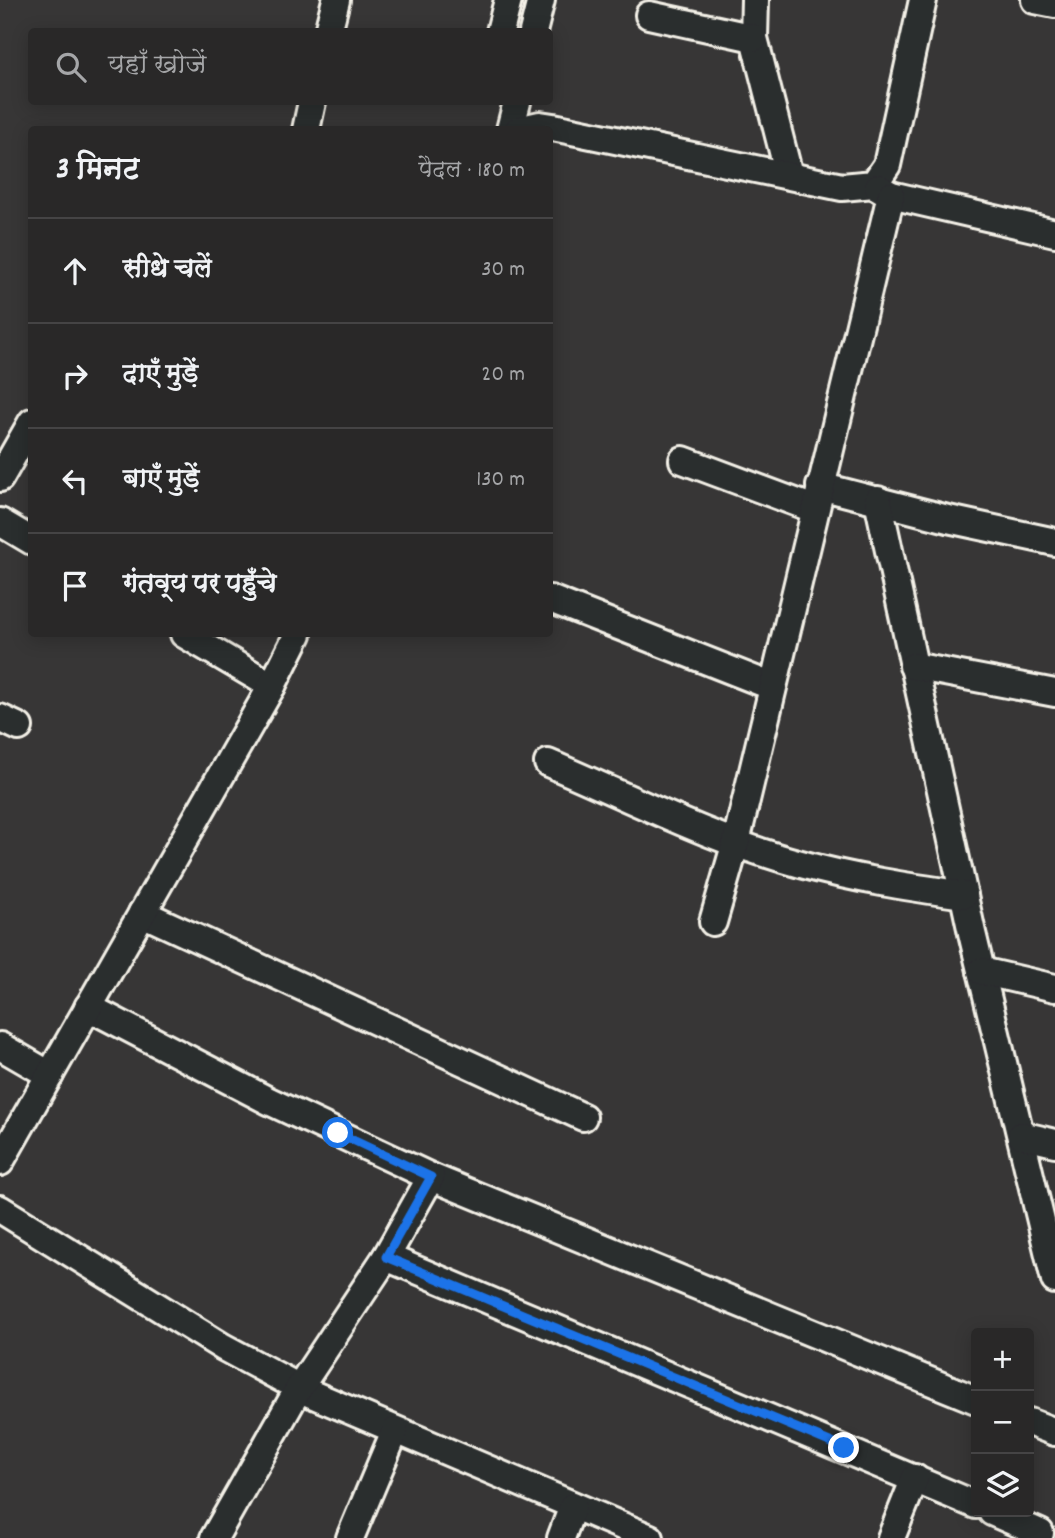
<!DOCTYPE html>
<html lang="hi">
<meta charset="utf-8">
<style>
body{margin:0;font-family:Dekko,"Playpen Sans Deva",sans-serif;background:#353434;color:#f1f3f6}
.controls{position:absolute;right:21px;bottom:21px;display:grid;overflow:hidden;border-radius:7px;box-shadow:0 4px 18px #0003}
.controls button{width:63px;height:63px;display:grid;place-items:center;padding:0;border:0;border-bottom:2px solid #454445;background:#292828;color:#f1f3f6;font:35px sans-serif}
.stop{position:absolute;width:21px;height:21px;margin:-16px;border:5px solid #1a73e8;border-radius:50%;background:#fff}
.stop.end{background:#1a73e8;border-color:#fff;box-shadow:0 2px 7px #0008}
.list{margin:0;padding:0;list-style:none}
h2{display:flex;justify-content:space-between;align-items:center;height:91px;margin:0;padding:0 28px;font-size:30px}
h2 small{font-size:23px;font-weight:400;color:#a5a6a8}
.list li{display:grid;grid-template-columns:46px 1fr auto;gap:21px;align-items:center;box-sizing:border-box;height:105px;padding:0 28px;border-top:2px solid #454445}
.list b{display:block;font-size:26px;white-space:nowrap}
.list em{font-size:23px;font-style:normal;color:#a5a6a8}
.icon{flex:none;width:38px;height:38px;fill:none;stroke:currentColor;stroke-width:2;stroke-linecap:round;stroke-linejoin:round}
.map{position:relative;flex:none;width:1055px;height:1538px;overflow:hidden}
.search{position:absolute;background:#292828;box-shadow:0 4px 18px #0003;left:28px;top:28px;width:525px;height:77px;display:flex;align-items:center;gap:18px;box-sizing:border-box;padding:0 24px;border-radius:7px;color:#a5a6a8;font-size:26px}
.panel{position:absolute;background:#292828;box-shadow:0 4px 18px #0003;left:28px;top:126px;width:525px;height:511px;border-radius:7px}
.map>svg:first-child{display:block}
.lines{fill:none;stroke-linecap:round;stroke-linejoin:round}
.minor-casing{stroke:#f4f1e8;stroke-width:32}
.minor{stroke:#2a2d2e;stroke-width:26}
.route{stroke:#1a73e8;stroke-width:9}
</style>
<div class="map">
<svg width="1055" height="1538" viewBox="0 0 1055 1538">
<rect width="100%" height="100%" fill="#373636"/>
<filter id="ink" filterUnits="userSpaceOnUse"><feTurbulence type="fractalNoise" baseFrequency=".0143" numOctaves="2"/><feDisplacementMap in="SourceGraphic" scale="14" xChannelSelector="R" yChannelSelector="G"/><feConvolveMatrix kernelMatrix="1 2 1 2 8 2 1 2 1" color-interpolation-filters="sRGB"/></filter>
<g filter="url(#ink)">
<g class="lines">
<defs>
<g id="minor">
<path d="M755 0 754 38 789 175"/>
<path d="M1035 0 1055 4"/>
<path d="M649 15 754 38"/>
<path d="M328 32 336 0"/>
<path d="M500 32 508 0"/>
<path d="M533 32 541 0"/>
<path d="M306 130 312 102"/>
<path d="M510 130 517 102"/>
<path d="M518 130 540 125 553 127 842 187 874 184 887 165 923 0"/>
<path d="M878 187 891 195 1055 233"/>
<path d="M683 460 814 509"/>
<path d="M0 478 32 422"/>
<path d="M820 486 948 519 1055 542"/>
<path d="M878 500 972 933 1055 1280"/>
<path d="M0 522 32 541"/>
<path d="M550 599 771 686"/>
<path d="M184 634 272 686"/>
<path d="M913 666 1055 693"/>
<path d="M0 718 19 727"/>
<path d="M548 763C631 798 714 841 801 864 855 879 909 887 964 895"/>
<path d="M142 913 583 1117"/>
<path d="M713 922 736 842 891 195"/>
<path d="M981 971 1055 988"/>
<path d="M88 1007 269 1101 431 1177 976 1400"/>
<path d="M0 1046 50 1075"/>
<path d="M1021 1135 1055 1143"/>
<path d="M0 1162 272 686 298 634"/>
<path d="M0 1209 223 1347 307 1392 650 1538"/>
<path d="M386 1257 976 1505"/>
<path d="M1029 1422 1055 1432"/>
<path d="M992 1512 1040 1533"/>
<path d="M214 1538 299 1388 386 1257 431 1177"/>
<path d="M350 1538 395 1431"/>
<path d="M561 1538 573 1506"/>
<path d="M891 1538 915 1478"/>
</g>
</defs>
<use href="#minor" class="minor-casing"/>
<use href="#minor" class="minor"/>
</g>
</g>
<g class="lines" filter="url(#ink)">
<path class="route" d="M338 1133 431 1177 386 1257 844 1448"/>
</g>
</svg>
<div class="controls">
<button>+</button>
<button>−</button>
<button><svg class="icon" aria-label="layers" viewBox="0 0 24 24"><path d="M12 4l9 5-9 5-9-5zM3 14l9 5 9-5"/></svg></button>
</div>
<div class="stop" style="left:338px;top:1133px"></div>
<div class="stop end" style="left:844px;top:1448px"></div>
<div class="search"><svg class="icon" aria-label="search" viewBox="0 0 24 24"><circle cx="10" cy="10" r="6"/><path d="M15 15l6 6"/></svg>यहाँ खोजें</div>
<section class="panel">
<h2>3 मिनट<small>पैदल · 180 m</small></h2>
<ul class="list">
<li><svg class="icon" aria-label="ahead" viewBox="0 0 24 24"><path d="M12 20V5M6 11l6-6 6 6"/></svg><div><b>सीधे चलें</b></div><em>30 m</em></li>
<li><svg class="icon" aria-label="right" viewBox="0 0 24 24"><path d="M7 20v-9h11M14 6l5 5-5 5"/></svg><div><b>दाएँ मुड़ें</b></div><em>20 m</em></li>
<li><svg class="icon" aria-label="left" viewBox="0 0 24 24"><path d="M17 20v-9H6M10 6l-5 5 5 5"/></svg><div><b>बाएँ मुड़ें</b></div><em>130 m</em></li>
<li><svg class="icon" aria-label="arrive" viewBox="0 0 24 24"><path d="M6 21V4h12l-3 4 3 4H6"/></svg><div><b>गंतव्य पर पहुँचे</b></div></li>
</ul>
</section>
</div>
